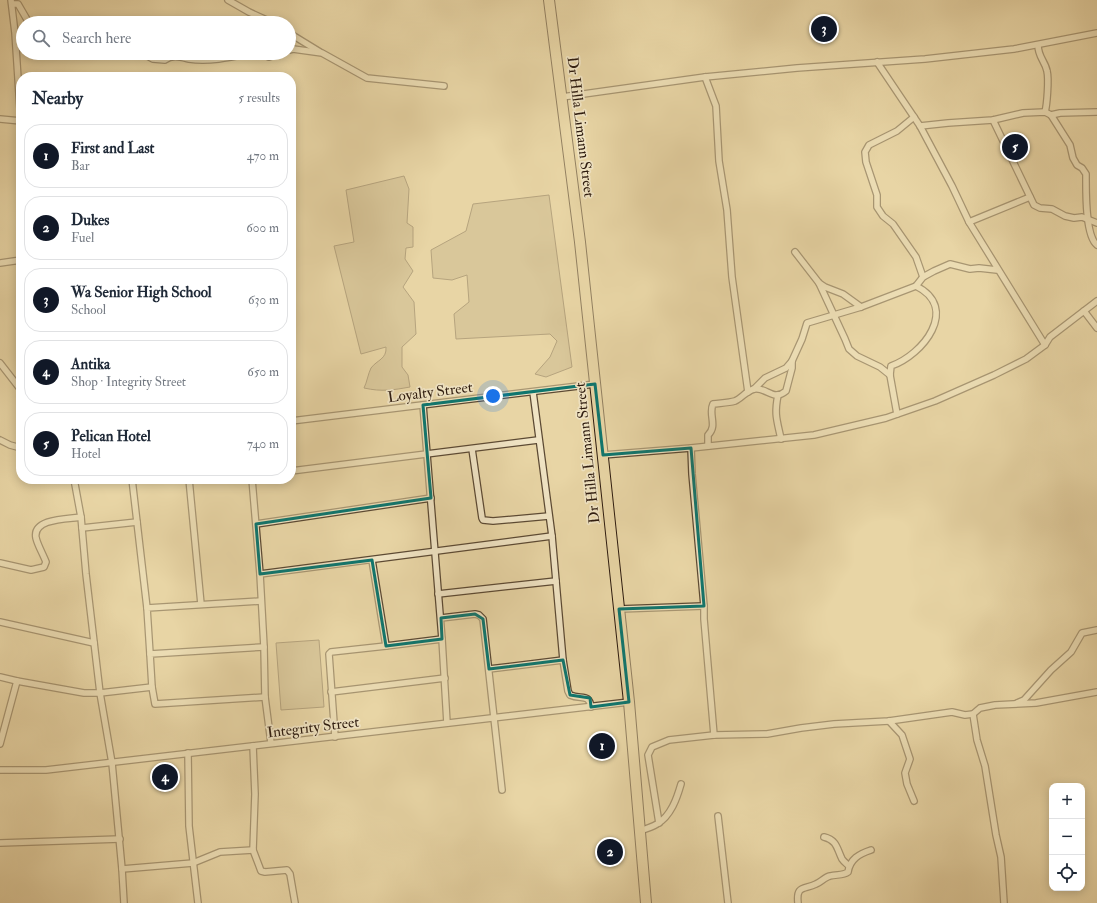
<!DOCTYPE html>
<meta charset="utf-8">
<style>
body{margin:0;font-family:"IM FELL Double Pica",serif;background:#f2f2f3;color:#1f2937}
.controls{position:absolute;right:12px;bottom:12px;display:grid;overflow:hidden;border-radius:8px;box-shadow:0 2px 10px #0003}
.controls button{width:36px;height:36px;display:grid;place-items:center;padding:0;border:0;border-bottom:1px solid #e0e1e3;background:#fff;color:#1f2937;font:20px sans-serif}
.you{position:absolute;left:493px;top:396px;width:14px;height:14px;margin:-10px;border:3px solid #fff;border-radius:50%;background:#1a73e8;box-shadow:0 0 0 6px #1a73e833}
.badge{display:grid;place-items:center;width:26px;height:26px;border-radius:50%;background:#111827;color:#fff;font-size:13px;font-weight:700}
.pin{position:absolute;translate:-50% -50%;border:2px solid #fff;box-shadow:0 1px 4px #0006}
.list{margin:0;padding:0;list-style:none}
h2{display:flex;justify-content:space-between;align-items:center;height:52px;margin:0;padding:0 16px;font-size:17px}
h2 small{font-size:13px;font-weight:400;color:#747a83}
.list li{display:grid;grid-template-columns:26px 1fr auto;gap:12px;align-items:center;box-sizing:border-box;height:64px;margin:0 8px 8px;padding:0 8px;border:1px solid #e0e1e3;border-radius:16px}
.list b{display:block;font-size:15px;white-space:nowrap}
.list p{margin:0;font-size:13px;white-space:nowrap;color:#747a83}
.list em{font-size:13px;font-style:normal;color:#747a83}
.icon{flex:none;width:22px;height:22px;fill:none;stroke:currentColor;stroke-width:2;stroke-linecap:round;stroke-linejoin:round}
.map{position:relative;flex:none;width:1097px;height:903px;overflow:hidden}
.search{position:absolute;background:#fff;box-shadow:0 2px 10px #0003;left:16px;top:16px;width:280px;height:44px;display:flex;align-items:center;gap:10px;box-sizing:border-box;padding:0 14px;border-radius:22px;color:#747a83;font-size:15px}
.panel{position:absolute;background:#fff;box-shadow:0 2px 10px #0003;left:16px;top:72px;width:280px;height:412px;border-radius:16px}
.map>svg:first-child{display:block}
.green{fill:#c8b58c;stroke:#7a684e}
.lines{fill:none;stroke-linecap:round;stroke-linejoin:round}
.street-casing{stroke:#5c4a34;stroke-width:8}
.highway-casing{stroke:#2d1b0f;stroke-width:12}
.street{stroke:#f0e4c4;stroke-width:5.5}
.highway{stroke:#e8d5a5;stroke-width:10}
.marked{fill:none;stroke:#0f766e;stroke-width:3;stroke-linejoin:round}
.labels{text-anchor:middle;stroke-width:3.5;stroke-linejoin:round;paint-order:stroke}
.street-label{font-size:15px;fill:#2d1b0f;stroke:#f0e4c4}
</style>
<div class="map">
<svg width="1097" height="903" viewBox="0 0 1097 903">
<rect width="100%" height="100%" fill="#e8d5a5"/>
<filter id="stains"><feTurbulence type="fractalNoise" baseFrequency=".005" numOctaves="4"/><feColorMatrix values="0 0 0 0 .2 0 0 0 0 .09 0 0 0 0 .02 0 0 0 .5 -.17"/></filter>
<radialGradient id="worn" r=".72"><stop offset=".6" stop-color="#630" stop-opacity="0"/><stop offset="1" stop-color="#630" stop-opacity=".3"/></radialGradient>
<g class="green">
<path d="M404 176 409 189 407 223 413 227V247L406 248 405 259 413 271 403 287 414 302 416 334 402 347V367L408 375 410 387C393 390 382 392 364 388 367 382 368 374 371 368 377 360 387 359 386 347L361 354 334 246 354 242 346 190Z"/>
<path d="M549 195 572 367 546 377 535 374 550 357 557 341 550 334 456 339 454 314 469 302 467 275 452 280 433 278 431 250 466 231 473 204Z"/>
<path d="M319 640 324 707 281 710 276 643Z"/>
</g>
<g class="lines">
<defs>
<g id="street">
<path d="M11 0 15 33 21 124"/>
<path d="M228 0 249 12 273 23"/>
<path d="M12 4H18L29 23"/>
<path d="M289 33 320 52"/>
<path d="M1038 45C1038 57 1045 61 1047 71 1049 79 1047 105 1045 112"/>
<path d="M289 50 293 49 322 53 367 78 444 86"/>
<path d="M142 53 153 59 165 60C172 54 181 57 189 59 210 62 232 57 252 53"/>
<path d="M260 53 269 57 280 53"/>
<path d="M877 62 920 126 952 186 969 222 1045 345"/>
<path d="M705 77 716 106 719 161 727 210 732 277 748 392"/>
<path d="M562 97 705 77 797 68 925 59 1014 49 1097 33"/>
<path d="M1051 115 1070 145 1073 158 1077 165 1082 168 1086 174C1086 190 1085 236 1097 245"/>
<path d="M914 117 897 131 869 145 865 152 866 162 877 195V207L883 216 893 224 916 257 923 277"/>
<path d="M0 119 21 121"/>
<path d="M993 120 1034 205 1040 208 1052 209 1065 216 1074 218 1082 217 1097 223"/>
<path d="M920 126 948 123 993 120 1023 113 1045 112 1051 115 1060 113 1097 112"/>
<path d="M969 222 1030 197"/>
<path d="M795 252 819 283 825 287 843 294 861 307"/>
<path d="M0 263 21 260"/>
<path d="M819 283 845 339 849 349 857 356 880 367 890 375"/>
<path d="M1084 311 1097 328"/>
<path d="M0 363 21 390"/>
<path d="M754 389 765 378 786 368 792 361"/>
<path d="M533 392 552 536 563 660 568 691 570 695C581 700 589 693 591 707"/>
<path d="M778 395C774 415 777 420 781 439"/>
<path d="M423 405 442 639 447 723"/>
<path d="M897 414 890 375 891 366C923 355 960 308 916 286"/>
<path d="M291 421 595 384"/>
<path d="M0 440 10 445 21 448"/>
<path d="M708 446V435C718 426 708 414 713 404 720 403 728 403 735 401 742 398 746 391 754 389 767 387 773 402 786 391L792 368V361L802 339 807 323 861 307 916 286 923 277 934 271 950 264 970 269 979 268 997 270"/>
<path d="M691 448 692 474 704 606V619L714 735"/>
<path d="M472 449 482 518 483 520 493 521 549 516"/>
<path d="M603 455 691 448 814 435 886 418 935 401 994 375 1026 359 1045 345 1050 337 1097 301"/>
<path d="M291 471 538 440"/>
<path d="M74 479 81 517 86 574 100 693 112 763 122 869 124 903"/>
<path d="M132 479 147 608"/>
<path d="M189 479 201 604"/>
<path d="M252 479 260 574 264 647 265 697 271 743"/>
<path d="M256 524 431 498"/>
<path d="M82 528 137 522"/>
<path d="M372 560 386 646 442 639"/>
<path d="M0 563 31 570 44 567 46 562C43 554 38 546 36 538 32 518 69 519 81 517"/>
<path d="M260 574 552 536"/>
<path d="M438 594 556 581"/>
<path d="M619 609 704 606"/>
<path d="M441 618 475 614 479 615 483 619 502 790"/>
<path d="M0 622 94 643"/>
<path d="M264 647 150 654 152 687 155 704 265 697"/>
<path d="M150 654 147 608 261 601"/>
<path d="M489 669 563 660"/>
<path d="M0 677 17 681 84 693H100L152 687"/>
<path d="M331 692 445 678"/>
<path d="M1017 703 1024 700 1051 670 1071 652 1082 633 1097 630"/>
<path d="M973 714 977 740 985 766 996 835 1001 857 1004 903"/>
<path d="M889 721 902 735 910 759 905 773 907 784 914 801"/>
<path d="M335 737 329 654 331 652 386 646"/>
<path d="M0 744 17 681"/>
<path d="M253 746 255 794 253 850 261 871 265 872 287 870 290 874 295 903"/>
<path d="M188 753 189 826 198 903"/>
<path d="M0 770H46L629 702"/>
<path d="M718 816 728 903"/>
<path d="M659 823 648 755 652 747 669 740 714 735 767 734 801 728 834 724 889 721 952 712 965 715 973 714 980 708 995 705 1036 703 1097 692"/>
<path d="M640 831C646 829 652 827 657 824 671 816 677 798 681 784"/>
<path d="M824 837C837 840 837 849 842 859 844 862 847 864 849 866"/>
<path d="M0 843 120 839"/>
<path d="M122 869 193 863 220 852 253 850"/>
<path d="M798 903C796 885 804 890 816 884 821 882 825 877 830 876 836 874 843 876 848 872 850 859 859 854 871 850"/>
</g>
<path id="highway" d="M549 0 580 242 629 702 646 903"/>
</defs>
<use href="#street" class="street-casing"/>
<use href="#highway" class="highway-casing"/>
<use href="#street" class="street"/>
<use href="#highway" class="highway"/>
</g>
<path d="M0 0H1097V903H0ZM595 384 603 455 691 448 704 606 619 609 629 702 591 707 590 698 570 695 563 660 489 669 483 619 475 614 441 618 442 639 386 646 372 560 260 574 256 524 431 498 423 405Z" fill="#e8d5a5" fill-opacity=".55" fill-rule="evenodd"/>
<path class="marked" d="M595 384 603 455 691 448 704 606 619 609 629 702 591 707 590 698 570 695 563 660 489 669 483 619 475 614 441 618 442 639 386 646 372 560 260 574 256 524 431 498 423 405Z"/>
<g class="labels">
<g class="street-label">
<text transform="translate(581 127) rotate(83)" y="5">Dr Hilla Limann Street</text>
<text transform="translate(430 392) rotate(-7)" y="5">Loyalty Street</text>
<text transform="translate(587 453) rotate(-96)" y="5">Dr Hilla Limann Street</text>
<text transform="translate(313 727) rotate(-7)" y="5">Integrity Street</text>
</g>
</g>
<rect width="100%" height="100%" filter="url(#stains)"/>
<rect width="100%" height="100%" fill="url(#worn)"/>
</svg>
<div class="controls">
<button>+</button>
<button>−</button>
<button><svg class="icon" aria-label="locate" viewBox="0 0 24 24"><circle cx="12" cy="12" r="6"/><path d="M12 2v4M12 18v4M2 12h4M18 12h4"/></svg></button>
</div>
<div class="you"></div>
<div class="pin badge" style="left:602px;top:746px">1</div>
<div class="pin badge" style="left:610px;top:852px">2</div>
<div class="pin badge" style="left:824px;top:29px">3</div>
<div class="pin badge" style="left:165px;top:777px">4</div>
<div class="pin badge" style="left:1015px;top:147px">5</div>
<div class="search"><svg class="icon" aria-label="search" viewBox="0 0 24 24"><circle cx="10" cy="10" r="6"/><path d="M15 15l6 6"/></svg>Search here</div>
<section class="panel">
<h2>Nearby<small>5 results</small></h2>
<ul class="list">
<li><span class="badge">1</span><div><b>First and Last</b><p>Bar</p></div><em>470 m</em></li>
<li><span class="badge">2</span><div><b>Dukes</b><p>Fuel</p></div><em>600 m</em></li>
<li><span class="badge">3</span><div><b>Wa Senior High School</b><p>School</p></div><em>630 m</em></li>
<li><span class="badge">4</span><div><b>Antika</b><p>Shop · Integrity Street</p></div><em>650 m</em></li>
<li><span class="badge">5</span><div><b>Pelican Hotel</b><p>Hotel</p></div><em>740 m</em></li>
</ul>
</section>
</div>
